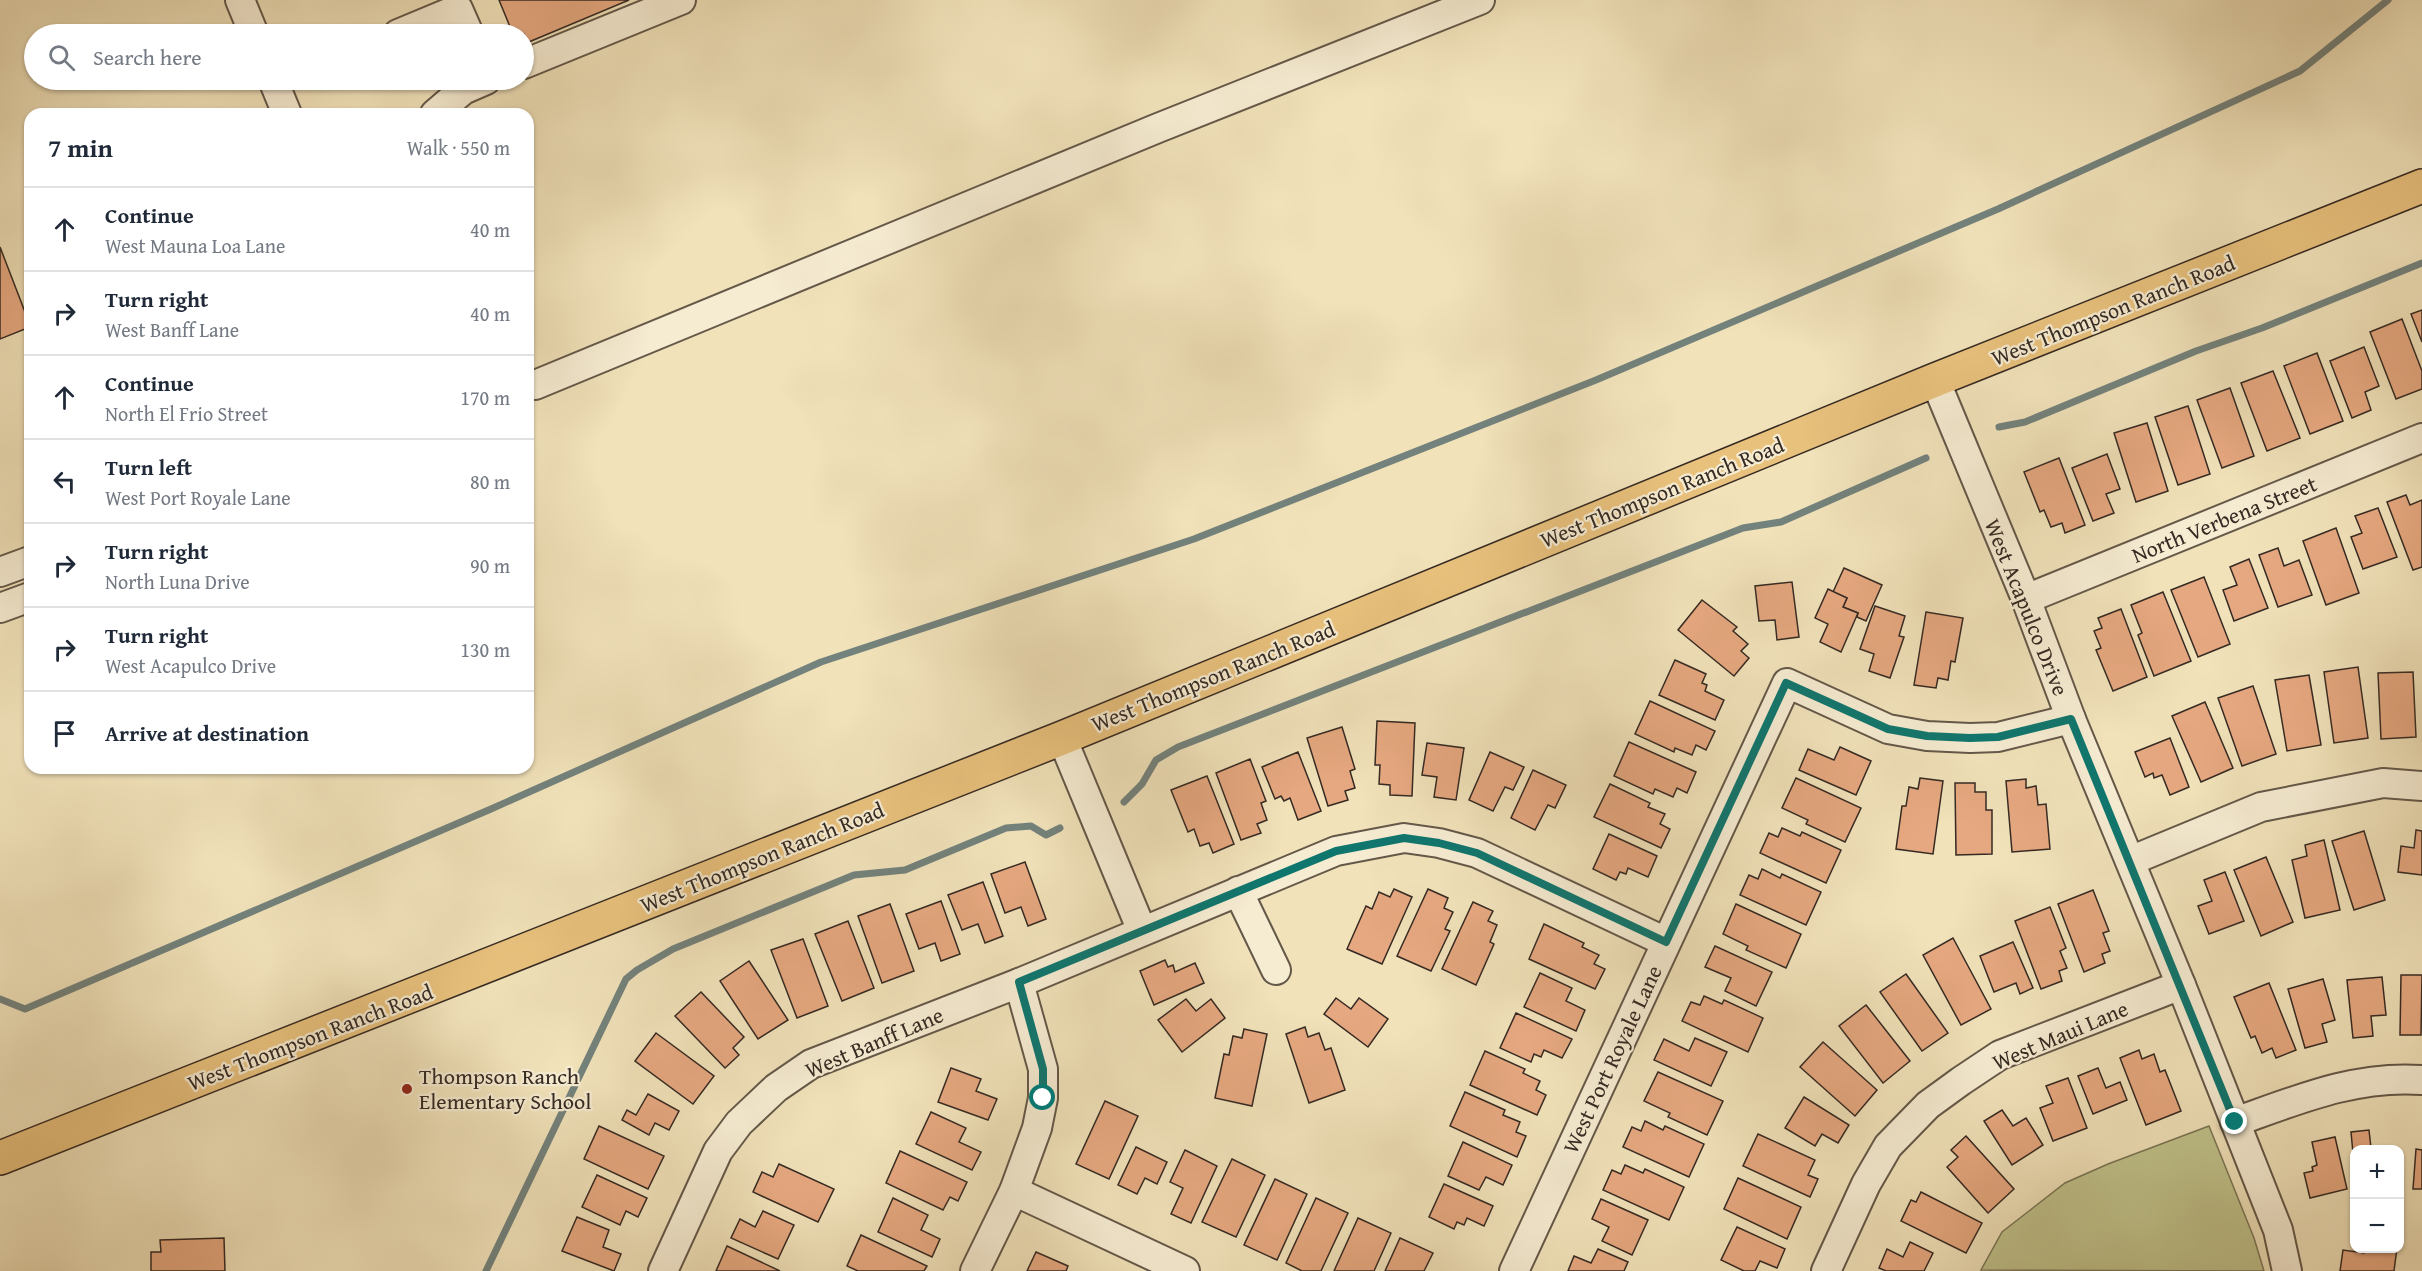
<!DOCTYPE html>
<meta charset="utf-8">
<style>
body{margin:0;font-family:"Gentium Book Plus",serif;background:#f6f6f7;color:#1f2937}
.controls{position:absolute;right:18px;bottom:18px;display:grid;overflow:hidden;border-radius:12px;box-shadow:0 2px 4px #0004}
.controls button{width:54px;height:54px;display:grid;place-items:center;padding:0;border:0;border-bottom:2px solid #e0e1e3;background:#fff;color:#1f2937;font:30px sans-serif}
.stop{position:absolute;width:18px;height:18px;margin:-14px;border:4px solid #0f766e;border-radius:50%;background:#fff}
.stop.end{background:#0f766e;border-color:#fff;box-shadow:0 2px 6px #0008}
.list{margin:0;padding:0;list-style:none}
h2{display:flex;justify-content:space-between;align-items:center;height:78px;margin:0;padding:0 24px;font-size:26px}
h2 small{font-size:20px;font-weight:400;color:#747a83}
.list li{display:grid;grid-template-columns:39px 1fr auto;gap:18px;align-items:center;box-sizing:border-box;height:84px;padding:0 24px;border-top:2px solid #e0e1e3}
.list b{display:block;font-size:22px;white-space:nowrap}
.list p{margin:0;font-size:20px;white-space:nowrap;color:#747a83}
.list em{font-size:20px;font-style:normal;color:#747a83}
.icon{flex:none;width:33px;height:33px;fill:none;stroke:currentColor;stroke-width:2;stroke-linecap:round;stroke-linejoin:round}
.map{position:relative;flex:none;width:2422px;height:1271px;overflow:hidden}
.search{position:absolute;background:#fff;box-shadow:0 2px 4px #0004;left:24px;top:24px;width:510px;height:66px;display:flex;align-items:center;gap:15px;box-sizing:border-box;padding:0 21px;border-radius:33px;color:#747a83;font-size:22px}
.panel{position:absolute;background:#fff;box-shadow:0 2px 4px #0004;left:24px;top:108px;width:510px;height:666px;border-radius:18px}
.map>svg:first-child{display:block}
.green{fill:#c0c28b;stroke:#7a7657;stroke-width:1.5}
.lines{fill:none;stroke-linecap:round;stroke-linejoin:round}
.stream{stroke:#73827c;stroke-width:7}
.building{fill:#e6a880;stroke:#352a23;stroke-width:1.5}
.minor-casing{stroke:#645849;stroke-width:32}
.major-casing{stroke:#352a23;stroke-width:36}
.minor{stroke:#f6ecd2;stroke-width:28}
.major{stroke:#e8c17d;stroke-width:33}
.route{stroke:#0f766e;stroke-width:8}
.poi-dot{fill:#8f2418;stroke:#f6ecd2;stroke-width:2}
.labels{text-anchor:middle;stroke-width:4.5;stroke-linejoin:round;paint-order:stroke}
.street-label{font-size:22px;fill:#352a23;stroke:#f6ecd2}
.poi-label{font-size:22px;fill:#352a23;stroke:#f6ecd2;text-anchor:start}
</style>
<div class="map">
<svg width="2422" height="1271" viewBox="0 0 2422 1271">
<rect width="100%" height="100%" fill="#f1e2ba"/>
<filter id="stains"><feTurbulence type="fractalNoise" baseFrequency=".00333" numOctaves="4"/><feColorMatrix values="0 0 0 0 .2 0 0 0 0 .09 0 0 0 0 .02 0 0 0 .5 -.17"/></filter>
<radialGradient id="worn" r=".72"><stop offset=".6" stop-color="#630" stop-opacity="0"/><stop offset="1" stop-color="#630" stop-opacity=".3"/></radialGradient>
<path class="green" d="M2209 1126 2254 1238 2264 1271 1981 1270 2002 1232 2065 1183 2108 1164Z"/>
<g class="lines">
<g class="stream">
<path d="M1999 427 2025 422 2196 351 2262 328 2422 263"/>
<path d="M1124 802 1142 784 1156 760 1178 747 1743 528 1781 522 1926 458"/>
<path d="M0 999 25 1009 491 809 821 662 1194 539 1596 380 1998 209 2300 71 2388 0"/>
<path d="M486 1271 626 979 637 970 673 949 854 875 905 870 1006 828 1031 826 1046 835 1060 828"/>
</g>
</g>
<g class="building">
<path d="M499 0H629L524 44V34H513Z"/>
<path d="M0 247 30 325V327L0 339Z"/>
<path d="M2422 310V342L2411 314Z"/>
<path d="M2402 319 2422 371V389L2396 399 2370 332Z"/>
<path d="M2364 347 2379 386 2365 392 2371 410 2352 418 2330 361Z"/>
<path d="M2317 353 2343 421 2310 434 2284 366Z"/>
<path d="M2273 371 2300 438 2267 451 2241 383Z"/>
<path d="M2230 388 2254 456 2222 468 2197 400Z"/>
<path d="M2188 406 2210 474 2178 485 2155 417Z"/>
<path d="M2147 423 2168 491 2136 502 2114 433Z"/>
<path d="M2107 454 2120 489 2106 494 2114 513 2093 521 2072 468Z"/>
<path d="M2059 458 2085 525 2065 533 2062 523 2051 527 2044 510 2040 512 2024 472Z"/>
<path d="M2406 495 2410 505 2422 500V567L2413 570 2387 502Z"/>
<path d="M2378 508 2397 557 2363 569 2351 537 2362 533 2355 516Z"/>
<path d="M2336 528 2359 593 2326 605 2303 541Z"/>
<path d="M2278 548 2284 566 2299 560 2312 595 2278 607 2259 555Z"/>
<path d="M2249 559 2268 608 2234 621 2223 590 2237 585 2230 567Z"/>
<path d="M1844 568 1882 585 1866 621 1857 617 1858 613 1843 607 1847 598 1833 592Z"/>
<path d="M2204 577 2230 644 2198 657 2171 590Z"/>
<path d="M1792 582 1799 637 1777 640 1775 620 1759 621 1755 586Z"/>
<path d="M1828 589 1847 598 1843 607 1858 613 1841 652 1820 642 1828 624 1815 618Z"/>
<path d="M2163 592 2191 661 2154 676 2138 635 2142 633 2131 605Z"/>
<path d="M1702 600 1737 627 1733 631 1748 644 1741 651 1749 658 1734 676 1678 630Z"/>
<path d="M1875 606 1905 616 1899 636 1904 637 1890 678 1869 671 1874 654 1860 649Z"/>
<path d="M2121 609 2147 677 2113 691 2096 650 2101 648 2094 631 2102 628 2098 618Z"/>
<path d="M1926 612 1963 618 1955 662 1951 661 1948 680 1938 678 1936 688 1914 685Z"/>
<path d="M1675 660 1706 674 1702 683 1707 685 1705 691 1724 700 1715 720 1659 695Z"/>
<path d="M2358 667 2368 738 2334 743 2324 672Z"/>
<path d="M2413 672 2416 737 2381 739 2378 673Z"/>
<path d="M2309 675 2321 745 2287 751 2275 680Z"/>
<path d="M2253 686 2276 754 2242 766 2218 698Z"/>
<path d="M1650 701 1715 731 1706 750 1696 745 1692 755 1675 748 1674 752 1635 734Z"/>
<path d="M2205 702 2233 768 2201 782 2172 716Z"/>
<path d="M1377 721 1415 723 1412 796 1390 795V785L1379 784 1380 765H1375Z"/>
<path d="M1342 727 1355 769 1350 771 1355 788 1345 791 1348 800 1328 806 1307 738Z"/>
<path d="M2170 738 2189 787 2170 795 2162 775 2154 778 2153 773 2145 777 2135 752Z"/>
<path d="M1629 742 1696 772 1687 793 1677 788 1673 797 1655 789 1653 794 1614 776Z"/>
<path d="M1427 743 1464 748 1456 800 1434 797 1437 777 1422 775Z"/>
<path d="M1840 747 1871 761 1856 795 1799 770 1808 749 1834 760Z"/>
<path d="M1298 752 1321 811 1298 820 1290 798 1284 801 1281 796 1275 799 1262 767Z"/>
<path d="M1490 752 1524 767 1513 790 1505 787 1493 811 1469 800Z"/>
<path d="M1250 759 1266 801 1261 803 1267 820 1257 824 1261 833 1241 840 1216 773Z"/>
<path d="M1533 770 1566 785 1555 808 1548 805 1535 830 1511 818Z"/>
<path d="M1207 776 1234 844 1213 853 1209 843 1200 846 1194 829 1188 832 1171 790Z"/>
<path d="M1796 778 1861 808 1845 842 1806 824 1808 820 1782 808Z"/>
<path d="M1920 778 1943 781 1933 854 1896 849 1902 806H1906L1909 787 1918 789Z"/>
<path d="M2026 779V788L2036 786 2038 805 2046 804 2050 849 2012 852 2006 781Z"/>
<path d="M1955 783H1975V792H1986V810H1992V854L1956 855Z"/>
<path d="M1610 784 1650 803 1648 807 1665 814 1660 824 1670 829 1661 848 1594 817Z"/>
<path d="M1782 828 1800 836 1802 832 1841 850 1826 883 1760 853 1769 833 1778 837Z"/>
<path d="M2416 830 2422 831V875L2398 872 2401 846 2414 848Z"/>
<path d="M2364 831 2385 900 2354 910 2332 841Z"/>
<path d="M1609 834 1657 856 1648 877 1628 868 1626 874 1620 872 1616 880 1593 869Z"/>
<path d="M2324 840 2340 910 2305 918 2292 860 2307 856 2305 845Z"/>
<path d="M2266 857 2293 922 2261 936 2234 870Z"/>
<path d="M1025 862 1046 919 1028 926 1021 907 1005 913 991 874Z"/>
<path d="M1762 869 1780 878 1782 874 1821 892 1806 925 1740 895 1749 875 1758 879Z"/>
<path d="M2225 872 2244 921 2209 934 2198 906 2212 901 2204 880Z"/>
<path d="M983 882 1003 936 985 943 978 924 962 930 948 895Z"/>
<path d="M1394 889 1412 897 1382 964 1347 949 1366 906 1372 909 1379 892 1390 897Z"/>
<path d="M1428 889 1448 898 1444 908 1453 912 1445 929 1450 931 1431 971 1397 956Z"/>
<path d="M2093 890 2109 931 2103 933 2110 951 2102 954 2105 963 2084 972 2058 904Z"/>
<path d="M941 901 960 954 941 961 935 943 919 949 906 914Z"/>
<path d="M1473 902 1493 911 1488 921 1497 925 1490 942 1494 944 1476 985 1442 969Z"/>
<path d="M890 904 914 971 882 983 858 916Z"/>
<path d="M1736 904 1801 934 1786 968 1746 950 1748 946 1723 934Z"/>
<path d="M2050 907 2066 948 2060 951 2067 968 2059 971 2062 981 2041 989 2015 921Z"/>
<path d="M848 921 874 988 842 1001 815 934Z"/>
<path d="M1544 924 1584 943 1582 947 1599 955 1594 964 1605 969 1595 989 1529 959Z"/>
<path d="M1953 938 1991 1009 1961 1025 1923 955Z"/>
<path d="M803 939 828 1006 797 1018 771 950Z"/>
<path d="M2013 942 2033 988 2020 994 2016 983 1994 992 1980 956Z"/>
<path d="M1715 946 1772 972 1756 1006 1725 991 1731 978 1705 967Z"/>
<path d="M1165 960 1168 967 1173 965 1175 972 1195 963 1204 983 1154 1005 1140 971Z"/>
<path d="M749 961 788 1020 758 1039 720 981Z"/>
<path d="M1540 973 1572 988 1566 1001 1585 1010 1576 1031 1524 1007Z"/>
<path d="M1906 974 1948 1033 1922 1051 1880 992Z"/>
<path d="M2401 975H2422L2421 1035H2400Z"/>
<path d="M2382 977 2386 1015 2371 1016 2373 1036 2353 1038 2347 980Z"/>
<path d="M2323 979 2335 1020 2322 1024 2327 1042 2305 1048 2288 989Z"/>
<path d="M2269 983 2296 1050 2276 1058 2272 1048 2262 1053 2255 1036 2251 1038 2234 997Z"/>
<path d="M701 992 744 1037 733 1048 739 1055 725 1068 675 1016Z"/>
<path d="M1704 996 1722 1004 1724 1000 1763 1018 1748 1052 1682 1021 1691 1002 1700 1005Z"/>
<path d="M1336 998 1351 1009 1359 998 1388 1019 1368 1047 1324 1014Z"/>
<path d="M1186 999 1196 1011 1211 999 1225 1018 1182 1052 1158 1020Z"/>
<path d="M1866 1005 1910 1061 1883 1083 1839 1026Z"/>
<path d="M1516 1013 1572 1039 1562 1058 1544 1050 1541 1057 1534 1054 1531 1062 1500 1048Z"/>
<path d="M1305 1027 1308 1037 1319 1033 1325 1050 1331 1048 1345 1090 1309 1103 1286 1034Z"/>
<path d="M1244 1029 1267 1034 1252 1106 1215 1098 1224 1054 1229 1055 1233 1036 1242 1038Z"/>
<path d="M656 1033 714 1076 693 1104 635 1061Z"/>
<path d="M1695 1038 1727 1052 1711 1086 1654 1060 1664 1039 1689 1051Z"/>
<path d="M1823 1042 1877 1090 1855 1116 1800 1067Z"/>
<path d="M2139 1050 2142 1059 2154 1054 2160 1072 2165 1070 2181 1111 2146 1125 2120 1058Z"/>
<path d="M1485 1051 1525 1069 1523 1073 1540 1081 1536 1090 1546 1095 1537 1115 1470 1085Z"/>
<path d="M951 1068 981 1079 976 1091 997 1099 988 1120 938 1102Z"/>
<path d="M2098 1068 2106 1088 2120 1082 2127 1100 2093 1114 2078 1076Z"/>
<path d="M1658 1072 1723 1101 1707 1135 1668 1117 1670 1113 1644 1101Z"/>
<path d="M2068 1078 2087 1128 2053 1141 2040 1108 2053 1103 2046 1086Z"/>
<path d="M1465 1092 1505 1110 1503 1115 1520 1122 1516 1132 1526 1136 1517 1157 1450 1126Z"/>
<path d="M648 1094 679 1111 669 1130 655 1123 649 1135 622 1120 627 1110 636 1115Z"/>
<path d="M1804 1097 1849 1125 1838 1143 1822 1134 1815 1146 1785 1128Z"/>
<path d="M1105 1101 1138 1116 1109 1179 1076 1164Z"/>
<path d="M2002 1110 2013 1126 2026 1118 2043 1145 2012 1165 1984 1121Z"/>
<path d="M931 1112 966 1128 959 1142 981 1152 972 1170 916 1144Z"/>
<path d="M1645 1121 1663 1130 1665 1126 1704 1144 1689 1177 1623 1147 1632 1127 1641 1131Z"/>
<path d="M599 1126 664 1156 648 1189 584 1159Z"/>
<path d="M2369 1130 2371 1148 2391 1146 2392 1150H2354V1164L2351 1132Z"/>
<path d="M1758 1134 1815 1160 1808 1175 1818 1179 1810 1197 1743 1166Z"/>
<path d="M1966 1136 2014 1189 1988 1213 1947 1167 1958 1157 1951 1150Z"/>
<path d="M2335 1137 2347 1189 2310 1198 2304 1173 2313 1171 2312 1167 2317 1165 2312 1142Z"/>
<path d="M1463 1142 1512 1165 1503 1185 1486 1177 1479 1190 1448 1176Z"/>
<path d="M1136 1147 1167 1162 1157 1184 1145 1178 1137 1194 1118 1185Z"/>
<path d="M2416 1149 2422 1150V1189H2413Z"/>
<path d="M1185 1150 1217 1166 1191 1223 1171 1214 1183 1188 1170 1182Z"/>
<path d="M900 1151 967 1182 958 1201 950 1197 943 1210 886 1183Z"/>
<path d="M1232 1159 1265 1175 1236 1237 1202 1222Z"/>
<path d="M779 1164 834 1189 818 1222 753 1192 762 1172 773 1177Z"/>
<path d="M1625 1165 1643 1173 1645 1169 1684 1187 1669 1220 1603 1190 1612 1170 1621 1174Z"/>
<path d="M597 1175 647 1198 638 1217 626 1211 620 1225 582 1207Z"/>
<path d="M1738 1178 1801 1207 1787 1239 1724 1209Z"/>
<path d="M1275 1179 1307 1194 1277 1260 1244 1245Z"/>
<path d="M1444 1184 1493 1206 1484 1226 1467 1218 1464 1225 1457 1222 1454 1229 1429 1217Z"/>
<path d="M1921 1192 1982 1223 1966 1253 1901 1221 1911 1200 1916 1202Z"/>
<path d="M893 1198 928 1215 921 1230 940 1239 932 1257 878 1232Z"/>
<path d="M1316 1198 1348 1213 1321 1271H1302L1286 1263Z"/>
<path d="M1601 1199 1648 1220 1632 1255 1602 1241 1609 1227 1592 1219Z"/>
<path d="M763 1211 794 1225 778 1259 731 1238 740 1219 755 1227Z"/>
<path d="M577 1217 609 1230 603 1247 621 1254 614 1271 562 1251Z"/>
<path d="M1358 1218 1391 1233 1374 1271H1334Z"/>
<path d="M1737 1227 1785 1249 1777 1268 1760 1261 1755 1271H1744L1721 1260Z"/>
<path d="M861 1235 927 1266 924 1271H858L847 1266Z"/>
<path d="M224 1238 225 1271H151V1252H161L160 1240Z"/>
<path d="M1400 1238 1433 1253 1424 1271H1385Z"/>
<path d="M1910 1242 1933 1253 1924 1271H1886L1879 1268 1887 1249 1903 1257Z"/>
<path d="M727 1246 780 1271H716Z"/>
<path d="M2365 1248H2397L2394 1271H2340L2343 1250 2364 1253Z"/>
<path d="M1598 1249 1628 1262 1624 1271H1568L1574 1256 1591 1263Z"/>
<path d="M1036 1252 1068 1266 1066 1271H1027Z"/>
</g>
<g class="lines">
<defs>
<g id="minor">
<path d="M240 0 254 34"/>
<path d="M398 34 458 9 469 34"/>
<path d="M524 64 681 0"/>
<path d="M273 80 287 114"/>
<path d="M435 114 463 90 486 80"/>
<path d="M1935 380 2026 599 2071 719 2181 985 2278 1230 2287 1271"/>
<path d="M535 385 1158 128 1480 0"/>
<path d="M0 572 30 561"/>
<path d="M2026 599 2422 438"/>
<path d="M0 608 30 597"/>
<path d="M1062 738 1142 931"/>
<path d="M2130 861 2261 807 2383 783 2422 786"/>
<path d="M1238 891 1276 970"/>
<path d="M2235 1122C2297 1100 2355 1075 2422 1080"/>
<path d="M1014 1191 1185 1271"/>
<path d="M663 1271 718 1151 739 1123 776 1088 811 1064 1019 983 1336 851 1404 838 1439 843 1477 853 1666 942"/>
<path d="M975 1271 1014 1191 1037 1128 1043 1098V1069L1019 983"/>
<path d="M1514 1271 1787 683 1888 729 1927 736 1970 738 1998 737 2071 719"/>
<path d="M1826 1271 1866 1184 1888 1146 1928 1105 1961 1081 2000 1055 2181 985"/>
</g>
<path id="major" d="M0 1158 1062 738 1935 380 2422 186"/>
</defs>
<use href="#minor" class="minor-casing"/>
<use href="#major" class="major-casing"/>
<use href="#minor" class="minor"/>
<use href="#major" class="major"/>
</g>
<g class="lines">
<path class="route" d="M1043 1098V1069L1019 982 1336 851 1404 838 1439 843 1477 853 1666 942 1786 683 1888 729 1927 736 1970 738 1998 737 2071 719 2235 1122"/>
</g>
<circle class="poi-dot" cx="407" cy="1089" r="6"/>
<g class="labels">
<g class="street-label">
<text transform="translate(2113 310) rotate(-22)" y="8">West Thompson Ranch Road</text>
<text transform="translate(1662 492) rotate(-22)" y="8">West Thompson Ranch Road</text>
<text transform="translate(2224 519) rotate(-22)" y="8">North Verbena Street</text>
<text transform="translate(2027 607) rotate(68)" y="8">West Acapulco Drive</text>
<text transform="translate(1213 676) rotate(-22)" y="8">West Thompson Ranch Road</text>
<text transform="translate(762 857) rotate(-22)" y="8">West Thompson Ranch Road</text>
<text transform="translate(2060 1035) rotate(-23)" y="8">West Maui Lane</text>
<text transform="translate(310 1037) rotate(-21)" y="8">West Thompson Ranch Road</text>
<text transform="translate(874 1042) rotate(-23)" y="8">West Banff Lane</text>
<text transform="translate(1612 1059) rotate(-65)" y="8">West Port Royale Lane</text>
</g>
<g class="poi-label">
<text x="419" y="1084">Thompson Ranch<tspan x="419" dy="25">Elementary School</tspan></text>
</g>
</g>
<rect width="100%" height="100%" filter="url(#stains)"/>
<rect width="100%" height="100%" fill="url(#worn)"/>
</svg>
<div class="controls">
<button>+</button>
<button>−</button>
</div>
<div class="stop" style="left:1043px;top:1098px"></div>
<div class="stop end" style="left:2235px;top:1122px"></div>
<div class="search"><svg class="icon" aria-label="search" viewBox="0 0 24 24"><circle cx="10" cy="10" r="6"/><path d="M15 15l6 6"/></svg>Search here</div>
<section class="panel">
<h2>7 min<small>Walk · 550 m</small></h2>
<ul class="list">
<li><svg class="icon" aria-label="ahead" viewBox="0 0 24 24"><path d="M12 20V5M6 11l6-6 6 6"/></svg><div><b>Continue</b><p>West Mauna Loa Lane</p></div><em>40 m</em></li>
<li><svg class="icon" aria-label="right" viewBox="0 0 24 24"><path d="M7 20v-9h11M14 6l5 5-5 5"/></svg><div><b>Turn right</b><p>West Banff Lane</p></div><em>40 m</em></li>
<li><svg class="icon" aria-label="ahead" viewBox="0 0 24 24"><path d="M12 20V5M6 11l6-6 6 6"/></svg><div><b>Continue</b><p>North El Frio Street</p></div><em>170 m</em></li>
<li><svg class="icon" aria-label="left" viewBox="0 0 24 24"><path d="M17 20v-9H6M10 6l-5 5 5 5"/></svg><div><b>Turn left</b><p>West Port Royale Lane</p></div><em>80 m</em></li>
<li><svg class="icon" aria-label="right" viewBox="0 0 24 24"><path d="M7 20v-9h11M14 6l5 5-5 5"/></svg><div><b>Turn right</b><p>North Luna Drive</p></div><em>90 m</em></li>
<li><svg class="icon" aria-label="right" viewBox="0 0 24 24"><path d="M7 20v-9h11M14 6l5 5-5 5"/></svg><div><b>Turn right</b><p>West Acapulco Drive</p></div><em>130 m</em></li>
<li><svg class="icon" aria-label="arrive" viewBox="0 0 24 24"><path d="M6 21V4h12l-3 4 3 4H6"/></svg><div><b>Arrive at destination</b></div></li>
</ul>
</section>
</div>
